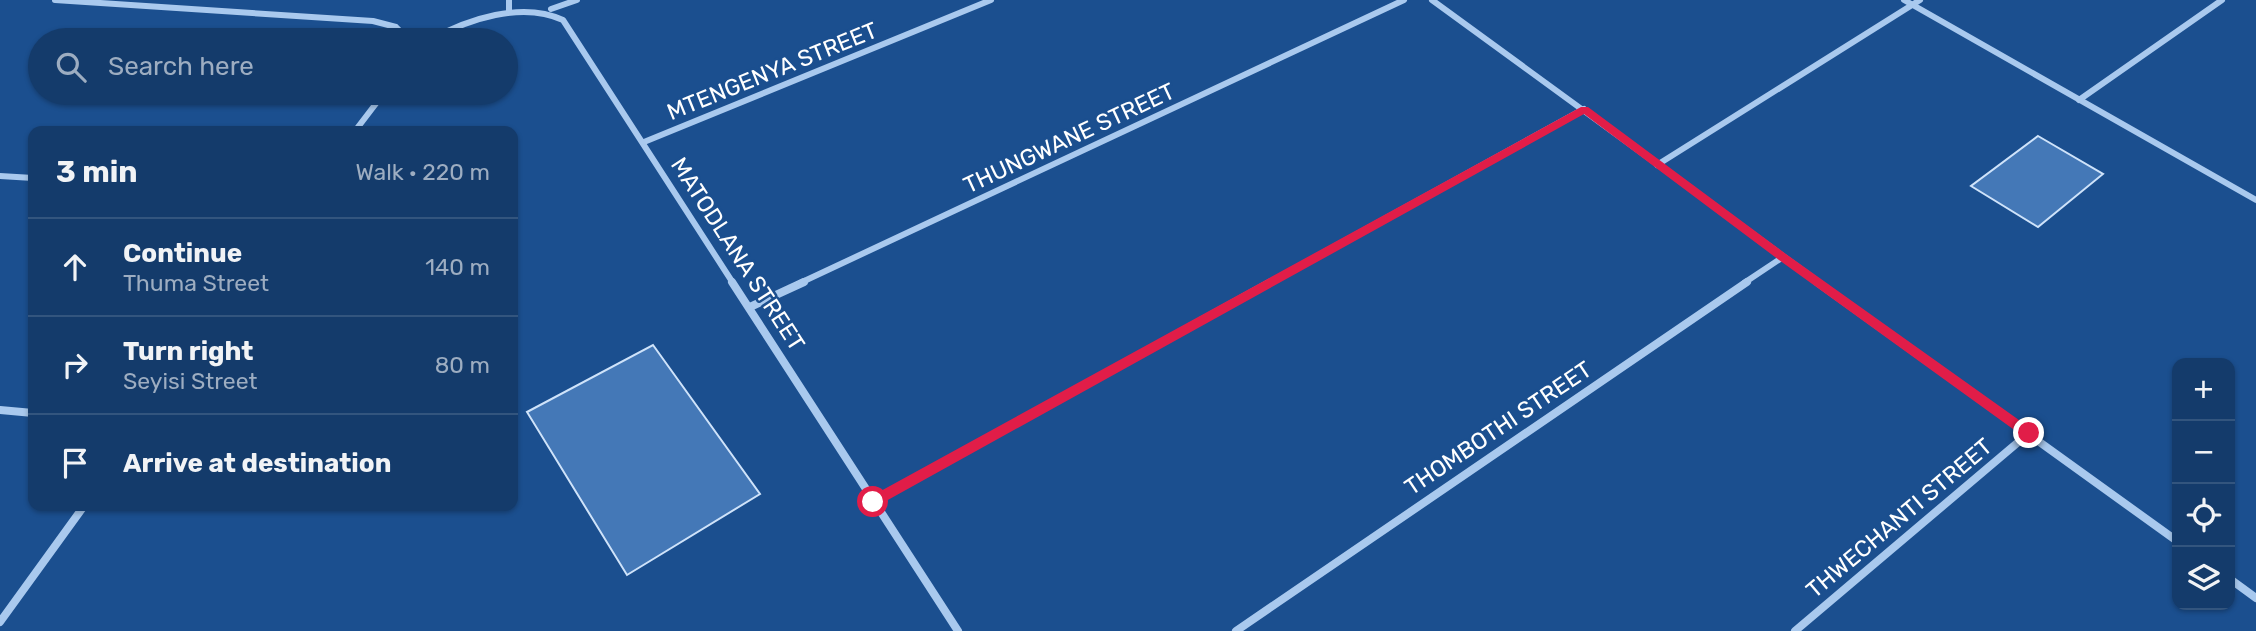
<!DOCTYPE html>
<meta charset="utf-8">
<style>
body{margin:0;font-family:Rubik,sans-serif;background:#214673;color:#f1f3f6}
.controls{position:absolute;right:21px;bottom:21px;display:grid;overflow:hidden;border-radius:14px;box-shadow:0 2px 5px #0004}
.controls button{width:63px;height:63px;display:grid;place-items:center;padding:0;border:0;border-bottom:2px solid #33557e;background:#143b6b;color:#f1f3f6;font:35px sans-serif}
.stop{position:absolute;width:21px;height:21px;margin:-16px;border:5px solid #e11d48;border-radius:50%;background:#fff}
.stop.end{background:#e11d48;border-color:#fff;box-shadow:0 2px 7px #0008}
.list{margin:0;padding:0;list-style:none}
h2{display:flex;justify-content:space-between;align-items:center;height:91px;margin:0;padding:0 28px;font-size:30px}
h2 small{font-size:23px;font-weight:400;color:#9dadc1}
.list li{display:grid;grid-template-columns:46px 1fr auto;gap:21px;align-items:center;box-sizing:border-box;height:98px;padding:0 28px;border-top:2px solid #33557e}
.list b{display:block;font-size:26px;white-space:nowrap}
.list p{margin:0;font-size:23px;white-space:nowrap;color:#9dadc1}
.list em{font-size:23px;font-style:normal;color:#9dadc1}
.icon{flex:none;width:38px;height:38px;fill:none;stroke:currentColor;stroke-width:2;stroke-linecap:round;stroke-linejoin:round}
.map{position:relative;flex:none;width:2256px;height:631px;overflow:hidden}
.search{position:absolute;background:#143b6b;box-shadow:0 2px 5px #0004;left:28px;top:28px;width:490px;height:77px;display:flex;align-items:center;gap:18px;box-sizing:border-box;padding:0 24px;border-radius:38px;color:#9dadc1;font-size:26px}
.panel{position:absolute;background:#143b6b;box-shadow:0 2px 5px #0004;left:28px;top:126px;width:490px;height:385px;border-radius:14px}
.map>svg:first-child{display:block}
.building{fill:#4478b7;stroke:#cfe3fa;stroke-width:2}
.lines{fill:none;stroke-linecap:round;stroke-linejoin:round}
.street-far1{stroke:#a9c9ee;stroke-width:6}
.street{stroke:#a9c9ee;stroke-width:8}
.route{fill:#e11d48}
.labels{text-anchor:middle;stroke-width:5;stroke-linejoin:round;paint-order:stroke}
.street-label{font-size:23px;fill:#fff;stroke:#1b4f8f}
</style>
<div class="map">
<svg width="2256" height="631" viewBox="0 0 2256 631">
<rect width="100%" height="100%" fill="#1b4f8f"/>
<g class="building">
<path d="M2038 136 2103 174 2038 227 1971 186Z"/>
<path d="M653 345 760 494 627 575 527 412Z"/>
</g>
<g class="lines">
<g class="street-far1">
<path d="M55 0 373 21 396 27 409 40"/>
<path d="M509 0V11"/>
<path d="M1432 0 1820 283"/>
<path d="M1904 0 2256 200"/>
<path d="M551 9 577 0"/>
<path d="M430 40C468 19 522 1 563 20L733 283"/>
<path d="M2079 100 2222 0"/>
<path d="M355 131 384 93"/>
<path d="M644 142 991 0"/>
<path d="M1657 165 1920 0"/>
<path d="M0 176 33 178"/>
<path d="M800 283 1404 0"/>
<path d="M1268 283 1584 109"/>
<path d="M1744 283 1783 257"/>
</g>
<g class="street">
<path d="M732 282 958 631"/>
<path d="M1817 282 2177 541"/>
<path d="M750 307 804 282"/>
<path d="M0 410 33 413"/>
<path d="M873 502 1271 282"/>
<path d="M2230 579 2256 598"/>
<path d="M0 622 84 506"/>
<path d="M1236 631 1747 282"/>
<path d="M1795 631 2029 433"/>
</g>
</g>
<path class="route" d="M1581 107H1588L1786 254 2033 430V437H2024L1779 260 1584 114 877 506H868V498Z"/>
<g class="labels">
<g class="street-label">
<text transform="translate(772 71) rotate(-22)" y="8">MTENGENYA STREET</text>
<text transform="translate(1069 138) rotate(-25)" y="8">THUNGWANE STREET</text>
<text transform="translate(738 254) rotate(57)" y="8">MATODLANA STREET</text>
<text transform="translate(1498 428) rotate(-34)" y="8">THOMBOTHI STREET</text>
<text transform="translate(1899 518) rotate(-40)" y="8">THWECHANTI STREET</text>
</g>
</g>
</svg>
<div class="controls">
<button>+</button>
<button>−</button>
<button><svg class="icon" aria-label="locate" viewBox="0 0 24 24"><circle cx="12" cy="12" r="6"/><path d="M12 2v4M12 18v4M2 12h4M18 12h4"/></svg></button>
<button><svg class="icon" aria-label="layers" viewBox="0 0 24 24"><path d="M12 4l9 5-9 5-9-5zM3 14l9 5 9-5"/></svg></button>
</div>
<div class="stop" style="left:873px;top:502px"></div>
<div class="stop end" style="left:2029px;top:433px"></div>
<div class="search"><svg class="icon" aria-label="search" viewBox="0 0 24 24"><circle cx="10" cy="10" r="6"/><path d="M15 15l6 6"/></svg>Search here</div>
<section class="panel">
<h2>3 min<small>Walk · 220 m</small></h2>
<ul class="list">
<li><svg class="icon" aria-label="ahead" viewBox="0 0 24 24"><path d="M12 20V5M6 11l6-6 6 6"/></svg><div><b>Continue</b><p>Thuma Street</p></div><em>140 m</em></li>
<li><svg class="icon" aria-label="right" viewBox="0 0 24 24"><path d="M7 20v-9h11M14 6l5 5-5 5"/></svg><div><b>Turn right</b><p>Seyisi Street</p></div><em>80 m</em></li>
<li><svg class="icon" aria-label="arrive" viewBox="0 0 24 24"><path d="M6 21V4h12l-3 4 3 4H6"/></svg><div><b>Arrive at destination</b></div></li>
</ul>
</section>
</div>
